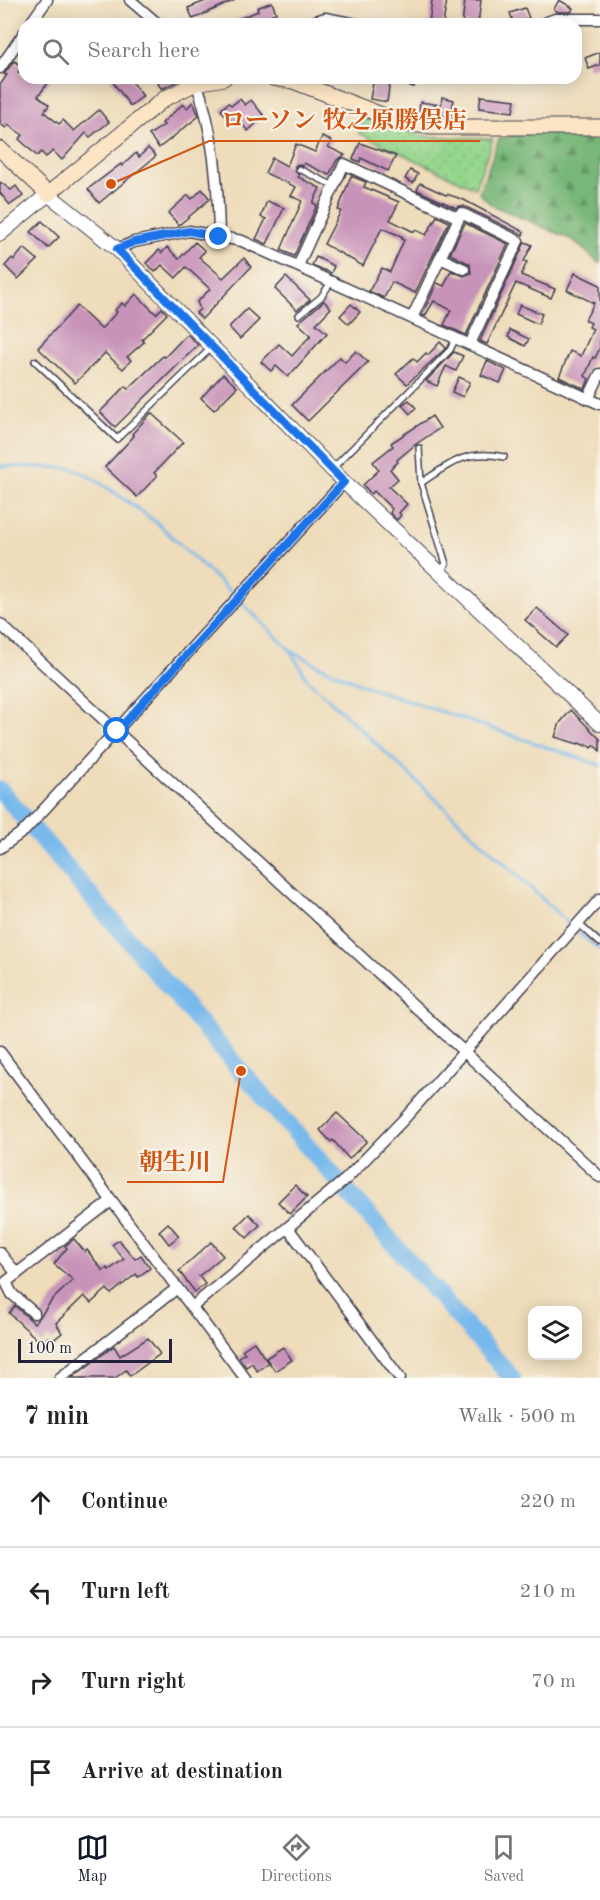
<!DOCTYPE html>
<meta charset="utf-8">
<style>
body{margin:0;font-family:"Old Standard TT","Noto Serif JP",serif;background:#f2f2f2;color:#222}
.controls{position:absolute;right:18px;bottom:18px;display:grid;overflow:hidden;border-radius:12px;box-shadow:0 3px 15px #0003}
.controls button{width:54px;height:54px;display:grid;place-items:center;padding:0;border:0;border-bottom:2px solid #e0e0e0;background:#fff;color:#222;font:30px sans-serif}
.scale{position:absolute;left:18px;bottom:15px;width:154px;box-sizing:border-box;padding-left:6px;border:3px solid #22223b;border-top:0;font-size:16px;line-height:21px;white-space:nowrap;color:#22223b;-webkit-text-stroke:4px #f7f3e8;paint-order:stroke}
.stop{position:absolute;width:18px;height:18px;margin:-14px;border:4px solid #1a73e8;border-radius:50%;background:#fff}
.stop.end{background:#1a73e8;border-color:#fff;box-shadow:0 2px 6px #0008}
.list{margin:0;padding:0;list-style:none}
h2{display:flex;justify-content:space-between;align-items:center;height:78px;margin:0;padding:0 24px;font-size:26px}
h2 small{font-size:20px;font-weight:400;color:#767676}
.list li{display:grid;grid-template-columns:39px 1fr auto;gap:18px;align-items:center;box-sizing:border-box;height:90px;padding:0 24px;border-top:2px solid #e0e0e0}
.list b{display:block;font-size:22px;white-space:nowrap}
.list em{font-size:20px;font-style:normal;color:#767676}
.icon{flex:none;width:33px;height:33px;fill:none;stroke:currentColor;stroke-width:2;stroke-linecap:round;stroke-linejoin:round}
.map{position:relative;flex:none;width:600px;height:1378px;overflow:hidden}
.search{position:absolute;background:#fff;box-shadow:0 3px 15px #0003;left:18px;right:18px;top:18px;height:66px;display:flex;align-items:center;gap:15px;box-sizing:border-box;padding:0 21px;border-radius:18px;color:#767676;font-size:22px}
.sheet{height:438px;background:#fff}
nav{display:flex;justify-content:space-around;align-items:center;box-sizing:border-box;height:84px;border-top:2px solid #e0e0e0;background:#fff;font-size:16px;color:#767676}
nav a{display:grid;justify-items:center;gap:3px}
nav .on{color:#111827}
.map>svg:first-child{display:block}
.grass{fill:url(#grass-dots);stroke:#5c7c64;stroke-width:1.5}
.forest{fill:url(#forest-firs);stroke:#4d6c5a;stroke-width:1.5}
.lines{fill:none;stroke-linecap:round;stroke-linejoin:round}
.stream{stroke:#78b9ec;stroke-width:3}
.river{stroke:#78b9ec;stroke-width:18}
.building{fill:#c893b9}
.service-casing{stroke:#413e4e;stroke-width:8}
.minor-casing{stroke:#413e4e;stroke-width:13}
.tertiary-casing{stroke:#413e4e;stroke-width:16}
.secondary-casing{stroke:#413e4e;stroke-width:17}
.service{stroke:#fff;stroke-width:5}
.minor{stroke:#fff;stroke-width:10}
.tertiary{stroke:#fff;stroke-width:14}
.secondary{stroke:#fce5c4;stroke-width:15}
.route{stroke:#1a73e8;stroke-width:8}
.leader{fill:none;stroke:#d45411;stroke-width:2}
.callout-dot{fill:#d45411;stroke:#f7f3e8;stroke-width:2}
.callout-label{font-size:24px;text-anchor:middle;font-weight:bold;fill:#d45411;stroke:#f7f3e8;stroke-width:4.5;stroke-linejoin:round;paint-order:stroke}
</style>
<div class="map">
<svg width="600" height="1378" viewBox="0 0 600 1378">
<defs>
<pattern id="grass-dots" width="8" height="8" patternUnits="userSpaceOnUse" patternTransform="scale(1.5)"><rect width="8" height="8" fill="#95d68d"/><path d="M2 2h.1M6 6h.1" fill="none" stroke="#80b77b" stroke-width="1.8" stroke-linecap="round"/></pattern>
<pattern id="forest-firs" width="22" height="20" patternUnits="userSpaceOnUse" patternTransform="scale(1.5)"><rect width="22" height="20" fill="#78b778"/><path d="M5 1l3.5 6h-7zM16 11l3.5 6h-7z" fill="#629464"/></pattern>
</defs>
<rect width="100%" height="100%" fill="#f7f3e8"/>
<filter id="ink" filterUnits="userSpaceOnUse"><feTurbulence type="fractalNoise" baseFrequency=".0167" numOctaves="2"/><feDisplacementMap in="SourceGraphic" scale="12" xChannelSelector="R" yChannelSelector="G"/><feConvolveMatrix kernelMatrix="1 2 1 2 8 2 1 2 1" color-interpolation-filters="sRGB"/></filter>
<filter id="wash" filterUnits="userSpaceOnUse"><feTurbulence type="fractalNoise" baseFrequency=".008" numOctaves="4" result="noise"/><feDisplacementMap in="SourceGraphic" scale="24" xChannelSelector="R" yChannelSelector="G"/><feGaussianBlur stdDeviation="1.35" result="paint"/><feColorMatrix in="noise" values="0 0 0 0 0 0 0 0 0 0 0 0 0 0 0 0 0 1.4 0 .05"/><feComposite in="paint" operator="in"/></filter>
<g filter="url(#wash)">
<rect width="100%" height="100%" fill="#eedcba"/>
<path class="grass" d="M365 118 423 136 493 139 475 188 358 133Z"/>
<path class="forest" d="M534 130 600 136V264L573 240 492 205 479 193 499 139Z"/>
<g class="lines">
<g class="stream">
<path d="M0 466 71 468 87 475 111 490 156 522 235 596"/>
<path d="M240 601 290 650 307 679 568 923"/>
<path d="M290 650 317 665 368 687 600 765"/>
<path d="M579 933 600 950"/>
</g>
<path class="river" d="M0 790 241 1071 512 1378"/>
</g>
<g id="blocks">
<g class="building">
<path d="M208 0H235L193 19 188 8Z"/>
<path d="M432 0H447L443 24H429Z"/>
<path d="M465 0H481L478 24H462Z"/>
<path d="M559 0 573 8 571 12H558L554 9Z"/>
<path d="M272 2 276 13 272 14 276 24H226L258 11 257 8Z"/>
<path d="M525 8 529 18 514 24 510 13Z"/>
<path d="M600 52V65L589 69 585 58Z"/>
<path d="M14 61 22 66 18 72 24 75V78H52L38 96 49 105 44 112 59 124 63 120 74 131 99 110 109 122 90 137 86 133 62 160 53 151 46 157 41 152 37 156 19 139 23 135 8 125 6 128 0 124V85L7 75 4 74Z"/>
<path d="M110 78H129L143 96 130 106Z"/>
<path d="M165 78H174L176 82 162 89 158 84Z"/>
<path d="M374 78H417L414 87 390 81 387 102 370 99Z"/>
<path d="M481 96 515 100 513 112 479 108Z"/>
<path d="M442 97 454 100 450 117 431 113 430 115 419 114 420 102 441 105Z"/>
<path d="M240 99 245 105 251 100 264 116 248 131 240 122 236 126 221 110 228 103 232 105Z"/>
<path d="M193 102 199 116 159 148 149 135 164 125 162 123 183 104 187 108Z"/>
<path d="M322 137 332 141 328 147 345 155 337 160 329 175 304 163 303 166 298 164 295 166V171L299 175 298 177 320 188 313 203 317 205 294 256 281 250 302 201 291 196 296 187 265 173 272 158 287 166 296 144 315 152Z"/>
<path d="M360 143 396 156 388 171 361 158 360 162 353 159Z"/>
<path d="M148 148 156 156 99 203 88 189 121 164 122 166 136 153 139 157Z"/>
<path d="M410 170 418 174 413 183 405 179Z"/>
<path d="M351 176 366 182 364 187 399 202 390 220 414 232 416 230 426 235 437 216 449 222 415 293 392 282 384 298 369 291 382 268 390 272 404 240 402 239 403 237 382 228 363 266 324 244 341 211 338 210Z"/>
<path d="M0 182 11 190 16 186 23 196 10 205 0 193Z"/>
<path d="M420 183 446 195 447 194 464 200 524 232 523 235 464 206H460L456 208 417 190Z"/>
<path d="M202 189 210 199 179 225 168 213 188 195 192 199Z"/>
<path d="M267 201 284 208 267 244 256 239 266 219 261 217Z"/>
<path d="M42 221 59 237 48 248 31 232Z"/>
<path d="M465 223 508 244 466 335 444 325 451 310 434 301 425 316 422 315 437 283 444 286 451 271 464 276 471 273 470 264 450 254Z"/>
<path d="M195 242 205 251 199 257 223 278 244 258 251 267 202 319 196 313 200 309 197 302 210 289 186 267 176 278 162 265 155 272 146 263 159 250 162 253 167 247 179 259Z"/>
<path d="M525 242 532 245 524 261 527 262 521 275 555 289 551 298 516 283 487 344 480 341Z"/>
<path d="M24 248 38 260 18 279 5 266 12 258 14 260Z"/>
<path d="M316 257 334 266 331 273 312 265Z"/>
<path d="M575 273 600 285V348L595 358 593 357 585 376 589 379 585 389 559 377 570 351 581 356 593 329 589 327 591 323 585 320 594 303 567 290Z"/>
<path d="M286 277 310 300 297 310 275 289Z"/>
<path d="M136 294 156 314 162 308 167 314 142 339 144 342 127 357 131 360 123 369 105 353 75 383 38 348 77 306 101 329 117 312 115 310 122 303 125 306Z"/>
<path d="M324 301 331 308 316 324 327 333 288 377 276 366 271 371 261 362 279 344 292 356 311 335 298 323Z"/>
<path d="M351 304 360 312 349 324 340 316Z"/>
<path d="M520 305 542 314 538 324 516 314Z"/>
<path d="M247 309 259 320 240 339 229 327Z"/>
<path d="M510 330 529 339 525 346 508 337Z"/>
<path d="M187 334 198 345 115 427 100 412 126 386 128 389 163 356 165 357Z"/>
<path d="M440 342 446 348 407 384 396 374 413 358 417 362 426 353 428 355Z"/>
<path d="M356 351 368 362 308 421 292 405 340 357 345 362Z"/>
<path d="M454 352 463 356 456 371 446 366 437 386 426 381Z"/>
<path d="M487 361 506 370 500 383 481 375Z"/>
<path d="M223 374 237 387 214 410 201 398Z"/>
<path d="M459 377 470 382 463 397 452 392Z"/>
<path d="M409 400 416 408 410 414 402 405Z"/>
<path d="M151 413 183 442 154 473 157 476 137 497 105 467 134 436 132 434Z"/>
<path d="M432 416 440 428 416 444 397 460 398 462 390 469 398 479 389 487 407 504 399 513 401 515 397 520 390 513 392 509 374 491 371 494 363 485 379 470 373 462 393 446 391 443Z"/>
<path d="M537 608 568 635 556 647 525 620Z"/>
<path d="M571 710 600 739V751L594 745 592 748 587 744 586 746 579 743 578 744 555 737 560 723Z"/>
<path d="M337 1113 367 1141 349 1159 333 1140 331 1142 320 1130Z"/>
<path d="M295 1185 307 1197 290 1214 278 1202Z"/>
<path d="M249 1214 260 1225 247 1238 236 1227Z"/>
<path d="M168 1223 179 1236 169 1244 159 1231Z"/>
<path d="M74 1239 85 1252 87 1250 103 1271 107 1268 109 1270 124 1259 112 1245 119 1240 135 1259 141 1255 150 1268 138 1277 136 1274 111 1294 107 1289 91 1303 84 1296 56 1323 62 1333 52 1341 48 1337 42 1344 9 1313 15 1306 34 1323 39 1318 52 1300 73 1280 54 1264 67 1248 65 1246Z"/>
<path d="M211 1242 223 1256 199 1276 205 1284 195 1292 179 1271Z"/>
<path d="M148 1338 160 1354 130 1376 126 1370 115 1378H72L114 1346 120 1356Z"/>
<path d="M254 1342 268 1363 257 1371 252 1363 246 1367 239 1357 245 1353 242 1350Z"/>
<path d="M283 1347 292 1360 275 1371 266 1358Z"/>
</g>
</g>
</g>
<g filter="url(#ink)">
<use href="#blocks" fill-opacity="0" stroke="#413e4e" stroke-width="1.5"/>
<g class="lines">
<defs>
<g id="service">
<path d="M299 169 334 186"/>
<path d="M299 315 321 297 332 281"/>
<path d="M35 361 117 439 211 348"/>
<path d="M419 448 421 483 446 564 440 571"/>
<path d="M333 468 450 350 456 338"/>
<path d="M421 483C451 463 466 449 504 457"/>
<path d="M579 924 600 943"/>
</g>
<g id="minor">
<path d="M130 0 158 24"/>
<path d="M30 24 47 0"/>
<path d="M307 24 325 18 356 24"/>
<path d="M542 24 555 19H600"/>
<path d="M0 68 24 33"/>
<path d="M195 79C214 130 218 183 219 237"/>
<path d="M459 218 461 213 518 241 470 344"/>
<path d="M117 249 134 242 189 231 242 241 600 404"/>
<path d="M440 258 464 269"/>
<path d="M298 266 344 164 459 218 412 318"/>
<path d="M588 399 600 374"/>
<path d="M0 624 600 1177"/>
<path d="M0 848 24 831 37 817 344 482"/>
<path d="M0 1052 245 1378"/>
<path d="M288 1228 400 1378"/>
<path d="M0 1253 17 1274"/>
<path d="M192 1307 346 1179 405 1118 600 899"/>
<path d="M34 1313 12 1294 6 1282 111 1201"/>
<path d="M60 1378 176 1289"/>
</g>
<path id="tertiary" d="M0 234 48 194 117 249 344 482 600 724"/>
<g id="secondary">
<path d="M273 78 293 81 400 122 432 127H600"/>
<path d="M0 149 48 194 164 99 196 83 224 78"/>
</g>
</defs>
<use href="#service" class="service-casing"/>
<use href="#minor" class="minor-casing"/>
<use href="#tertiary" class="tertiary-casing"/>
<use href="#secondary" class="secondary-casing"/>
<use href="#service" class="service"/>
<use href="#minor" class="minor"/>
<use href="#tertiary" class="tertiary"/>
<use href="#secondary" class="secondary"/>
</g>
</g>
<g class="lines" filter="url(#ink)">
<path class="route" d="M117 731 344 482 117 249 134 242 189 231 219 237"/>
</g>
<path class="leader" d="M111 184L209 141H480M241 1071L223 1182H127"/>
<g class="callout-dot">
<circle cx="111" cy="184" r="6"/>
<circle cx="241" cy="1071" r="6"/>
</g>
<g class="callout-label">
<text x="344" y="128">ローソン 牧之原勝俣店</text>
<text x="175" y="1170">朝生川</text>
</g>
</svg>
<div class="controls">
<button><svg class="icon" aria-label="layers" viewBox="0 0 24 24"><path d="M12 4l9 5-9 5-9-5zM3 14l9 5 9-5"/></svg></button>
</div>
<div class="scale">100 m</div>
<div class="stop" style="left:117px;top:731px"></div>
<div class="stop end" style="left:219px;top:237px"></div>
<div class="search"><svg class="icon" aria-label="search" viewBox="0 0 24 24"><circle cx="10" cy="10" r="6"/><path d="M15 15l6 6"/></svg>Search here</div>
</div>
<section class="sheet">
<h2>7 min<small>Walk · 500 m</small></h2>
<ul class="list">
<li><svg class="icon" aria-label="ahead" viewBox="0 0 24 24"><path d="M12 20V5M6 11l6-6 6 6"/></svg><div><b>Continue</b></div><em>220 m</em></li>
<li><svg class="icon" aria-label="left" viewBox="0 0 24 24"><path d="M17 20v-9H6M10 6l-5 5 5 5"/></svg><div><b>Turn left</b></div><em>210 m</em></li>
<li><svg class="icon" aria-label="right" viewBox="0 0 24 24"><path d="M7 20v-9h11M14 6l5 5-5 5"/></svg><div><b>Turn right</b></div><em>70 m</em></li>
<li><svg class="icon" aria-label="arrive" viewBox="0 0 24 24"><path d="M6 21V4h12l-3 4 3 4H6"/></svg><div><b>Arrive at destination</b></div></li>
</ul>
</section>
<nav>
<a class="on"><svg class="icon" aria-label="map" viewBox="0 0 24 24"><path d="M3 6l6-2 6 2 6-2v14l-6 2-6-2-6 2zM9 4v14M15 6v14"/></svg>Map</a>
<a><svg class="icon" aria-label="directions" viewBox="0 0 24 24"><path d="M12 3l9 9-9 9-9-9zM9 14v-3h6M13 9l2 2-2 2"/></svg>Directions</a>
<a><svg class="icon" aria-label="saved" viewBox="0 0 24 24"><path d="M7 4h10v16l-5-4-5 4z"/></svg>Saved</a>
</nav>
